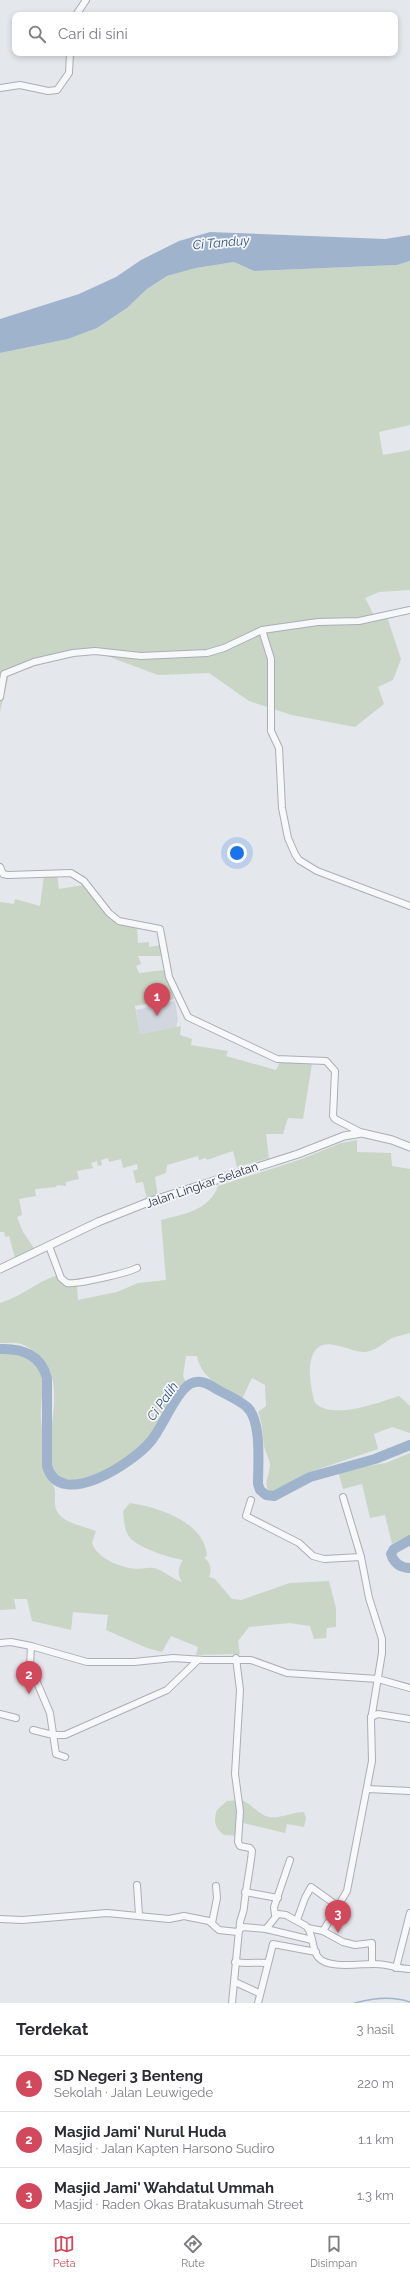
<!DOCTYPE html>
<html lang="id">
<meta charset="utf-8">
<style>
body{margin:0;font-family:Raleway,sans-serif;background:#f2f2f3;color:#2b2b33}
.you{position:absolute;left:237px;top:853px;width:14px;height:14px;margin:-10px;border:3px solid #fff;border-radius:50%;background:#1a73e8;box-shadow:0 0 0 6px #1a73e833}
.badge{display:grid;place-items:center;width:26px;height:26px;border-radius:50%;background:#d1495b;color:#fff;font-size:13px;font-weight:700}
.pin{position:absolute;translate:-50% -33px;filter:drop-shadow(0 1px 2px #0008)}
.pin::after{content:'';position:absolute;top:21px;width:14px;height:12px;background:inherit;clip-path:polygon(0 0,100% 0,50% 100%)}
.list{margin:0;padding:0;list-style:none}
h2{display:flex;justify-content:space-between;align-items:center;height:52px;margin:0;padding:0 16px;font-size:17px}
h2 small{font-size:13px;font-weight:400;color:#7c7c81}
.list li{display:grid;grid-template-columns:26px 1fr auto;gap:12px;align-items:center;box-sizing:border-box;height:56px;padding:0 16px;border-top:1px solid #e1e1e2}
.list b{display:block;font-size:15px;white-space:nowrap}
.list p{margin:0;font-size:13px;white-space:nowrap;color:#7c7c81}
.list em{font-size:13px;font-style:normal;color:#7c7c81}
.icon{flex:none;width:22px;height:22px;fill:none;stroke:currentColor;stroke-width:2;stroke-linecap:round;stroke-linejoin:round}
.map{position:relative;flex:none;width:410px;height:2003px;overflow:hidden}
.search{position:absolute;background:#fff;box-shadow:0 2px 6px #0003;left:12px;right:12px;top:12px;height:44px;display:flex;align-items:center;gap:10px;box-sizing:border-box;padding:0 14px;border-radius:8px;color:#7c7c81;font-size:15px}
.sheet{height:220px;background:#fff}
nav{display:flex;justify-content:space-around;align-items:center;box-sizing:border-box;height:56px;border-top:1px solid #e1e1e2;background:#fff;font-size:11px;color:#7c7c81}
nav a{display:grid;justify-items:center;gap:2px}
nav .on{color:#d1495b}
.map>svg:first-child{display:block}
.built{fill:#d2d6de}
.green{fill:#c9d6c5}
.water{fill:#9fb4cc}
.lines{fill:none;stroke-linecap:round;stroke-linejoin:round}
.stream{stroke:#9fb4cc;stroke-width:1.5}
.river{stroke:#9fb4cc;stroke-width:10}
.minor-casing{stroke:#a9aeb7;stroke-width:8}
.tertiary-casing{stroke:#a9aeb7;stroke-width:9}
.minor{stroke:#f7f8fa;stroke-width:6}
.tertiary{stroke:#f7f8fa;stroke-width:7}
.labels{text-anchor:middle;stroke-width:3.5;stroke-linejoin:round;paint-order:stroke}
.street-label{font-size:12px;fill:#2b3445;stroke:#f4f6f9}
.water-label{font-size:13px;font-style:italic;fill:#34527a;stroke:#f4f6f9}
</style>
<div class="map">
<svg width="410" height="2003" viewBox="0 0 410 2003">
<rect width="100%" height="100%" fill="#e4e7ec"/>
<path class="built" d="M175 1001 178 1020 176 1027 140 1034 136 1010Z"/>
<g class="green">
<path d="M410 261V425L379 432 383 455 410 450V590L379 592 365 598 376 619 387 617 401 659 393 680 378 687 384 704 355 727 292 715 249 701 209 673 158 675 99 653H77L9 674 0 712V353L68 339 97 328 127 308 147 289 167 276 196 268 234 262 254 271 397 265Z"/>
<path d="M44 875H57L59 889 84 885 106 913 137 927 138 943 149 942V947L161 945 163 956H138L141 964 136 966 139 973 165 970 174 999 135 1006 140 1034 181 1026 180 1035 192 1039 191 1045 228 1051 226 1056 276 1070 280 1062 312 1064 303 1119 288 1118 283 1134H266L269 1158 237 1167 233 1151 207 1160 206 1158 199 1160 198 1156 167 1165 166 1173 155 1177 158 1196 147 1200 143 1182 136 1183 133 1171 138 1169 137 1164 123 1168 121 1159 109 1162 108 1158 101 1160 102 1165 98 1166 97 1161 91 1163 93 1168 77 1171 79 1179 66 1182V1186L57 1185 56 1187 35 1189 36 1196 19 1199 22 1215 17 1217 23 1232 34 1248 15 1258 9 1236 5 1237 4 1232H0V902L14 904 15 899 40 906Z"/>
<path d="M357 1140V1152L391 1153 392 1166 410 1169V1333C404 1335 397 1336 392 1338 383 1343 376 1351 365 1352 354 1352 346 1347 335 1345 302 1338 309 1384 315 1403 333 1420 378 1403 399 1396L410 1406V1433L392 1427 374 1434 378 1449 307 1473 284 1489 269 1492C263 1483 270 1474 270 1464 269 1458 265 1452 264 1446 262 1433 263 1424 258 1412L266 1406 265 1385 252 1378 242 1399C224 1388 201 1379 197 1356H186L183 1376 186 1382C169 1397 163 1421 149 1439 129 1465 92 1486 58 1478 33 1453 76 1385 37 1354 33 1350 27 1346 21 1344 15 1342 7 1343 0 1343V1303C23 1296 37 1281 58 1275L64 1285 77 1286 78 1300 117 1292 138 1283 166 1280 161 1220C183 1214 209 1211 218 1186L299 1160 341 1143Z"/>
<path d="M0 1353C50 1354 43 1371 41 1410 40 1420 43 1431 43 1441 43 1448 42 1455 42 1462 44 1473 50 1478 54 1487 57 1496 52 1504 58 1513 66 1524 84 1526 96 1531L92 1543C98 1559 119 1567 136 1569 142 1569 148 1567 154 1568 165 1571 172 1579 182 1582 177 1575 178 1567 183 1560 171 1558 134 1547 128 1535 124 1528 124 1519 123 1511L130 1503C158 1507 205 1522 207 1556L204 1558C211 1562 212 1571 209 1577L215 1579 232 1599 241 1600 290 1583 329 1581 336 1608V1627L327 1628 326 1638 314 1639 310 1626 290 1623 249 1627 238 1641 240 1654 196 1655 198 1647 171 1636 162 1652 147 1648 106 1630 108 1615 73 1612 71 1630 32 1621 27 1599H14L16 1609 0 1610Z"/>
<path d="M410 1453V1535L392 1544 385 1515 370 1518 362 1484 343 1489 338 1471 386 1463Z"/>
<path d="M242 1800C252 1804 259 1815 269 1817 278 1819 293 1812 304 1812L306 1818 304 1827 287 1824 285 1833 243 1823 241 1836 224 1835C215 1828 213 1821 217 1810L227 1801Z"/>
</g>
<path class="water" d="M210 232 385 239 410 235V261L397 265 254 271 234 262 196 268 167 276 147 289 127 308 97 328 68 339 0 353V319L79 294 116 277 141 260 179 241Z"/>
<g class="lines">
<path class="stream" d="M355 2003C373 1998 392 1996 410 2002"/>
<g class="river">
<path d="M0 1349C22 1348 41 1355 47 1378V1466C60 1511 133 1463 151 1441 162 1428 176 1392 190 1384 200 1378 210 1385 218 1390 227 1395 239 1400 247 1407 262 1421 258 1464 258 1484L260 1490 266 1495 274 1496 310 1477 375 1459 410 1445"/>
<path d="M410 1540 394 1549 391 1554C394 1563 400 1568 410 1568"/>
</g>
<defs>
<g id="minor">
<path d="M76 15 86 0"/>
<path d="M0 88 20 85 48 91 57 90 69 73 70 53"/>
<path d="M262 630 271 659V731L279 748 282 808 288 838 295 854 299 860 317 871 410 906"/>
<path d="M0 697 4 674 34 662 73 653 95 651 141 656 207 653 224 648 262 630 318 622 359 621 410 610"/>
<path d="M0 867 3 874 8 875 71 873 84 881 109 913 119 921 160 929 169 977 188 1017 277 1059 326 1061 335 1071 333 1116 335 1119 362 1133"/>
<path d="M49 1246 61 1278 67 1283C76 1285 127 1273 137 1268"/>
<path d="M343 1497 361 1557"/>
<path d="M251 1500 246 1516 299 1543 313 1556 324 1559 361 1557 369 1598 382 1639V1653L371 1720 372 1761 347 1891 323 1931 308 1928"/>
<path d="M0 1643 11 1642 31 1646 87 1662H134L173 1658 204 1660H251L287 1673 378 1679 410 1688"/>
<path d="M31 1646 30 1666 50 1713 56 1754 65 1757"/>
<path d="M236 1658 240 1690 235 1774 240 1811 238 1842 240 1846 250 1848 252 1851C250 1870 246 1888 244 1907 244 1914 238 1921 240 1928"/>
<path d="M0 1714 16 1718"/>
<path d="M371 1717 378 1714 410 1719"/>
<path d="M33 1730 53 1735H65L167 1690 198 1660"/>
<path d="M367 1789 410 1791"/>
<path d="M137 1885 139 1915"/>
<path d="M245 1892 278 1898"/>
<path d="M275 1915 274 1907 290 1860"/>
<path d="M0 1919 22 1920 107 1913 169 1919 184 1916 209 1921 219 1930 238 1932"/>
<path d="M297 1920 305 1898 311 1887 339 1907"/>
<path d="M212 1923 217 1898 216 1886"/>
<path d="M266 1929 312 1940"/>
<path d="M323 1931 343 1942 355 1945 372 1943V1964"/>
<path d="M235 1962C247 1964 256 1962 268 1963"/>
<path d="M396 1968 410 1913"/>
<path d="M235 1982 259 1993"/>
<path d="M232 2003 239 1930 243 1927 266 1929 278 1914 286 1915 306 1926C314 1934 311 1948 318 1957 328 1970 363 1963 376 1964 388 1964 397 1969 410 1969"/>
<path d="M258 2003 273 1944 316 1952"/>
</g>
<path id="tertiary" d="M0 1269 98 1222 151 1201 298 1154 344 1136 362 1133 392 1140 410 1147"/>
</defs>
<use href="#minor" class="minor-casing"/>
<use href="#tertiary" class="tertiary-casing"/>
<use href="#minor" class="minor"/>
<use href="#tertiary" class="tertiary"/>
</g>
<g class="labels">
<g class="street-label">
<text transform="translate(202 1185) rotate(-19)" y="4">Jalan Lingkar Selatan</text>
</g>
<g class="water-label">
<text transform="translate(221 242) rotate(-5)" y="5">Ci Tanduy</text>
<text transform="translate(162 1401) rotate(-55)" y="5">Ci Palih</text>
</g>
</g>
</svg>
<div class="you"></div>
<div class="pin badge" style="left:157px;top:1016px">1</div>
<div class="pin badge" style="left:29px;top:1694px">2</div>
<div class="pin badge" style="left:338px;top:1933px">3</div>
<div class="search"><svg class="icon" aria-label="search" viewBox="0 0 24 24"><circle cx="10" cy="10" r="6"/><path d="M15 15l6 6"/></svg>Cari di sini</div>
</div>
<section class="sheet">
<h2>Terdekat<small>3 hasil</small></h2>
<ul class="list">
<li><span class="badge">1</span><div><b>SD Negeri 3 Benteng</b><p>Sekolah · Jalan Leuwigede</p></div><em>220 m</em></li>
<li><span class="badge">2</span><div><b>Masjid Jami' Nurul Huda</b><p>Masjid · Jalan Kapten Harsono Sudiro</p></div><em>1.1 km</em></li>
<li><span class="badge">3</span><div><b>Masjid Jami' Wahdatul Ummah</b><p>Masjid · Raden Okas Bratakusumah Street</p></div><em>1.3 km</em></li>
</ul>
</section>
<nav>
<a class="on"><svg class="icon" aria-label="map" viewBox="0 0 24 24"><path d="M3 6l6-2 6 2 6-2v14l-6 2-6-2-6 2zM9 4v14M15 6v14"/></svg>Peta</a>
<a><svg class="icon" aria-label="directions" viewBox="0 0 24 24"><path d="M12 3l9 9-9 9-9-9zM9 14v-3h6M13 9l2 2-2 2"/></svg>Rute</a>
<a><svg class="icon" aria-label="saved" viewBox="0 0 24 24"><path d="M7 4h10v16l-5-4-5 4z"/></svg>Disimpan</a>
</nav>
